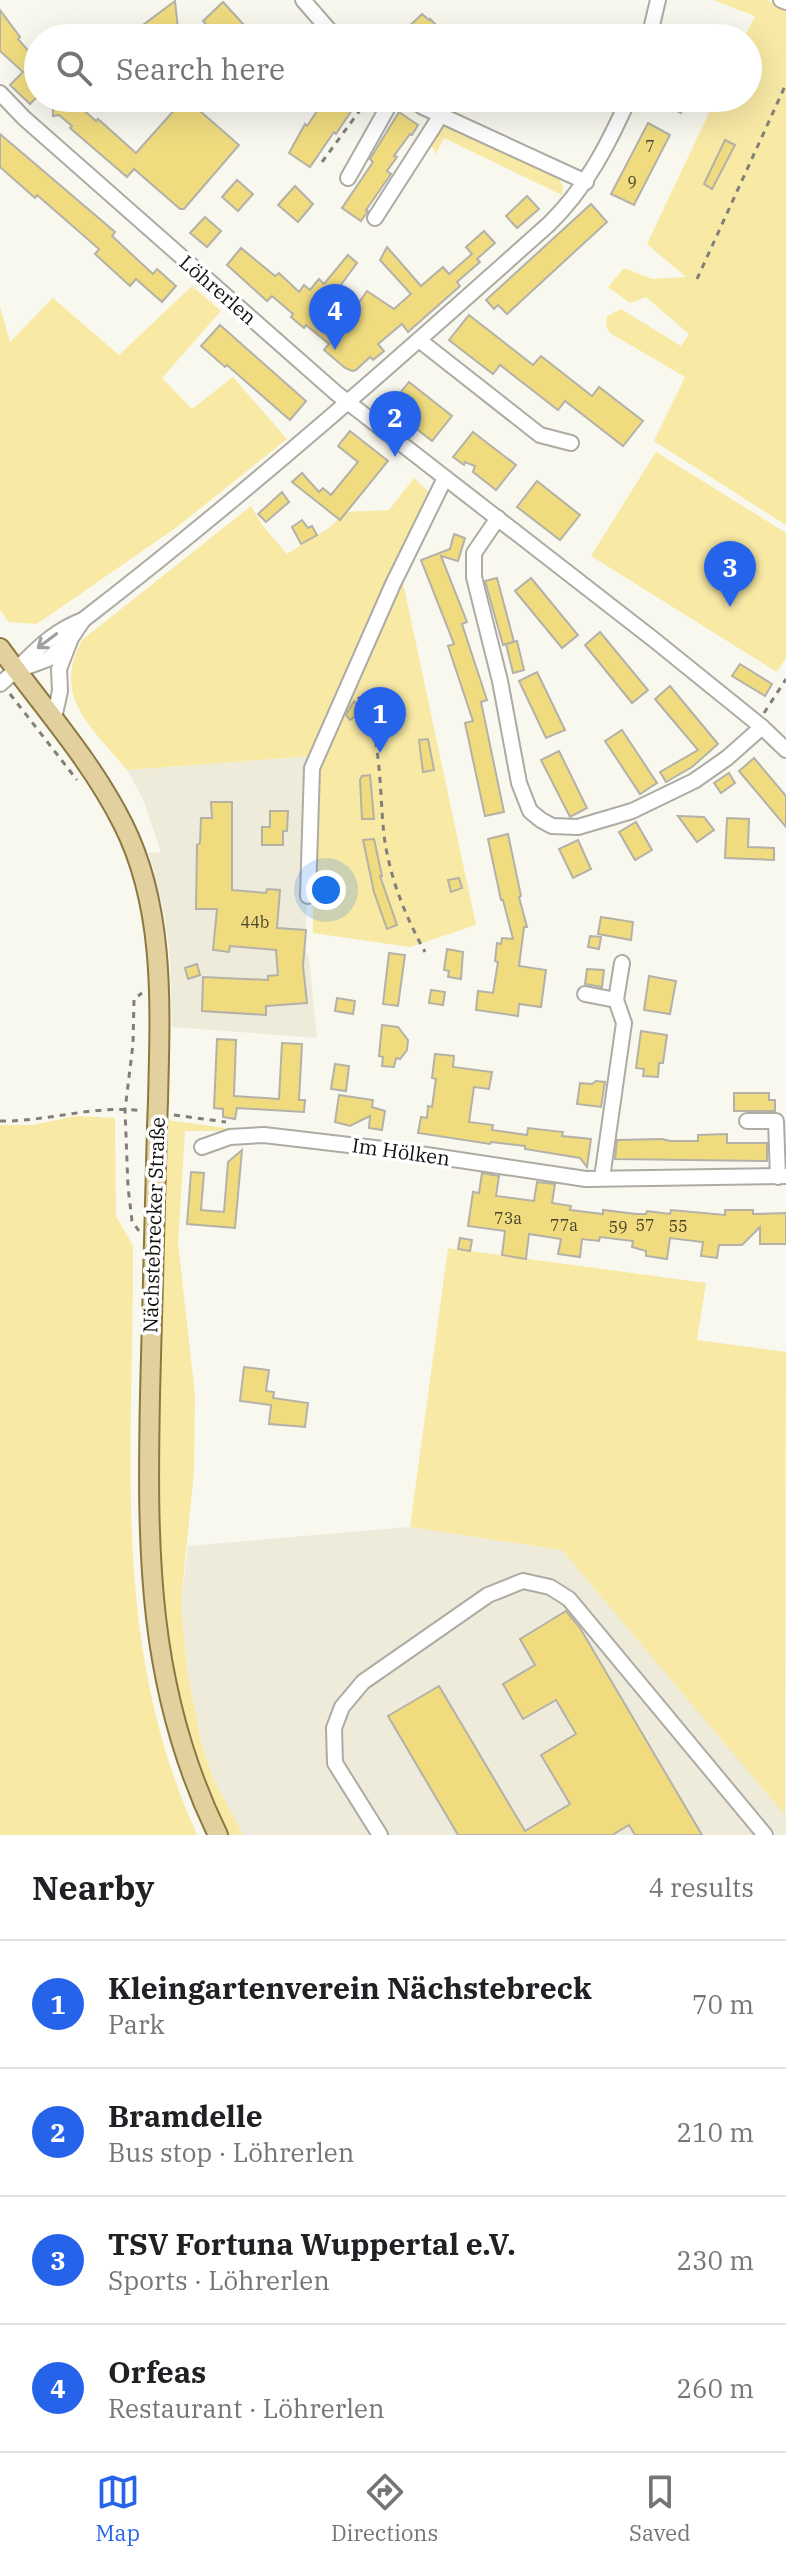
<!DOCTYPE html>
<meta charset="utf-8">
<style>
body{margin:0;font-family:"IBM Plex Serif",serif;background:#f6f6f6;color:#202124}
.you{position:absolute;left:326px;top:890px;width:28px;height:28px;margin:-20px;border:6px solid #fff;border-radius:50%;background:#1a73e8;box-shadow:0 0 0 12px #1a73e833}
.badge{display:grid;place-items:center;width:52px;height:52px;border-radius:50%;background:#2563eb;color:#fff;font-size:26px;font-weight:700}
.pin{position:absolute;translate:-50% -66px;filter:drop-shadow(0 2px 4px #0008)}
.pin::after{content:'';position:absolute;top:42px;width:28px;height:24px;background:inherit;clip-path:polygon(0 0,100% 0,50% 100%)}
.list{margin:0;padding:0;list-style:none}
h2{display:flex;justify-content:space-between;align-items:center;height:104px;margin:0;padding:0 32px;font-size:34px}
h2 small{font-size:26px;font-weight:400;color:#757577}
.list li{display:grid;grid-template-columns:52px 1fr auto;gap:24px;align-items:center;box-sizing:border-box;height:128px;padding:0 32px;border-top:2px solid #e0e0e0}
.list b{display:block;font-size:30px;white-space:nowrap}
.list p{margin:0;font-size:26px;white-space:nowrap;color:#757577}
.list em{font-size:26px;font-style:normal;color:#757577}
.icon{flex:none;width:44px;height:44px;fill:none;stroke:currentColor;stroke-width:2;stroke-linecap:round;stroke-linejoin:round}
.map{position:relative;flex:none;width:786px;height:1835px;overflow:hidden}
.search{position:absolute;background:#fff;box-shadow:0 8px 32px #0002;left:24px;right:24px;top:24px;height:88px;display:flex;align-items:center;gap:20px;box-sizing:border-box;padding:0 28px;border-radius:44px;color:#757577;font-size:30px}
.sheet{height:616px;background:#fff}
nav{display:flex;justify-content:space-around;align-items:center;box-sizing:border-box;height:112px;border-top:2px solid #e0e0e0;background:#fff;font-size:22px;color:#757577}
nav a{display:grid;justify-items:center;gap:4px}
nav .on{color:#2563eb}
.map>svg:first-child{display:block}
.built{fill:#eeebdb}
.green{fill:#f8e9a5}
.building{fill:#f0dc7f;stroke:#b3b1a8;stroke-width:2}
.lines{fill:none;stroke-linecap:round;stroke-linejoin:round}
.minor-casing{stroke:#adaba3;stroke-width:18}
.major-casing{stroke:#8c7942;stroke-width:22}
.path{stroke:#807f79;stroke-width:3;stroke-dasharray:6 6;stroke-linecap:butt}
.minor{stroke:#fff;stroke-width:14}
.major{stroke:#e2d09e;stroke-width:18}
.major-bridge-casing{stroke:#8c7942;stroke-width:22;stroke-linecap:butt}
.major-bridge{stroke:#e2d09e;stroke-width:18}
.oneway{stroke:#a0a09f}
.labels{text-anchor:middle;stroke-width:7;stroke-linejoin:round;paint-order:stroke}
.number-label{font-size:16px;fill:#4a442a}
.street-label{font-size:20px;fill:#12110e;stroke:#fff}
</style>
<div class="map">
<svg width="786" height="1835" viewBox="0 0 786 1835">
<rect width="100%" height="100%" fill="#f9f8ee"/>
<g class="built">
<path d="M311 756 305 948 309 959 317 1038 172 1027 170 955 163 908 149 853 161 852 143 799 127 770Z"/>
<path d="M410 1527 562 1550 786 1814V1835H243L213 1778 201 1742 187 1669 181 1602 188 1546Z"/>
</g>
<g class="green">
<path d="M713 0H766L786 7V525L654 441 685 377 610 333 606 325 607 316 621 309 681 346 689 334 646 297 630 303 608 287 624 268 652 279 686 277 647 244 716 98H748V38H744L755 16Z"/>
<path d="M444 124 559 179 563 186 562 195 444 138 436 154 425 134Z"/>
<path d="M192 286 221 311 162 378 192 409 233 377 287 439 177 527 37 624 9 622 0 610V307L10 342 53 298 119 355Z"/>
<path d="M656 452 786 533V658L777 672 591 556Z"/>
<path d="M414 478 430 493 311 756 127 770C92 727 51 697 82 640L251 506 263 526 287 554 329 528 346 512 389 510Z"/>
<path d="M402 578 476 925 410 947 313 933V786L318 764Z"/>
<path d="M76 1116 115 1118 116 1216 133 1246C134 1452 109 1640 197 1835H0V1125H33Z"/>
<path d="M166 1120 233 1129V1131H185L178 1243 195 1395 194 1471 181 1602 187 1669 201 1742 213 1778 243 1835H229L211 1800 193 1757 181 1715 161 1610 157 1463Z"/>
<path d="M448 1248 706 1283 697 1340 786 1352 785 1815 562 1550 410 1527Z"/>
</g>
<g class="building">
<path d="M175 1 179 38H141L135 31Z"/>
<path d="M223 2 245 26 240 31 246 38H219L203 21Z"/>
<path d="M0 10 20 37 18 39 37 61 33 66 38 71V96L30 104 10 85 23 72 0 51Z"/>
<path d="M422 14 429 20 430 19 449 38H397Z"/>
<path d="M704 25 715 30 711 38H697Z"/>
<path d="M39 98H88L80 107 96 121 98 119 136 153 185 98 239 145 184 209H180L134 169 127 177 70 128 72 126 59 115 53 116V109Z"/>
<path d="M326 98H360L336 134 334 132 310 167 289 153 305 124 307 126Z"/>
<path d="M650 98H689L681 113Z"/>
<path d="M399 112 418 125 412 135 410 134 394 156 397 157 387 171 391 174 366 210 368 211 361 221 342 208 373 162 370 159Z"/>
<path d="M648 123 670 135 634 205 611 194Z"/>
<path d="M0 134 115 232 112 236 153 274 157 269 176 286 162 302 136 279 130 286 95 254 99 249 37 195 35 198 0 167Z"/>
<path d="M725 140 735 145 712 189 704 184Z"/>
<path d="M237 180 253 194 238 211 222 197Z"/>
<path d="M295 186 313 204 298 222 278 205Z"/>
<path d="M527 196 539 209 517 228 506 216Z"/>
<path d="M591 204 607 222 507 314 498 305 494 309 486 300Z"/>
<path d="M205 217 221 231 207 247 190 233Z"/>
<path d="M484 231 495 243 477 259 480 262 457 282 460 286 408 332 402 324 378 344 384 351 373 360 370 357 356 370 352 371 345 368 324 350 329 344 306 325 304 328 291 317 293 314 272 296 267 301 227 265 241 248 275 276 279 273 299 292 304 285 310 290 319 279 324 284 348 255 357 263 327 304 346 321 367 291 394 309 411 294 380 260 387 247 421 286 443 267 449 274 472 254 466 247Z"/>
<path d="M469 315 533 365 541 356 592 396 599 387 643 421 623 446 565 401 558 410 500 365 493 374 449 340Z"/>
<path d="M220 325 306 401 290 420 227 365 225 367 201 346Z"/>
<path d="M409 382 452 416 432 441 389 407Z"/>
<path d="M350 431 388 461 340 520 292 482 302 473 319 492 323 488 331 495 358 462 338 446Z"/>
<path d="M473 432 516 465 496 490 473 472 475 466 465 462 464 465 453 457Z"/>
<path d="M537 481 580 515 560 540 517 507Z"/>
<path d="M282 492 289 502 266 522 258 514Z"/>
<path d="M302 520 308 528 312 526 317 535 301 544 292 527Z"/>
<path d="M454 534 465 538 458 561 441 556 467 622 462 624 487 700 481 702 504 812 485 816 465 723 473 721 448 646 454 644 421 560 450 549Z"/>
<path d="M497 578 514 642 503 645 485 581Z"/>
<path d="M531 578 578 635 562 648 515 591Z"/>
<path d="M600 632 648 690 632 703 585 645Z"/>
<path d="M517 641 524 670 513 673 506 644Z"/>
<path d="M740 664 772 684 765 696 732 676Z"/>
<path d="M537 672 565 730 546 738 519 681Z"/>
<path d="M670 686 718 744 692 767 666 782 660 772 698 750 655 699Z"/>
<path d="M354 701 362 712 350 720 346 715Z"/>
<path d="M622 730 657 783 640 794 605 741Z"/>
<path d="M428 739 434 770 423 772 419 740Z"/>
<path d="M559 751 587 808 570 817 541 760Z"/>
<path d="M754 758 786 796V827L739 771Z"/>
<path d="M729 773 735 783 721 793 714 783Z"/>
<path d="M370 775 374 819H362L360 780 362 776Z"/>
<path d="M211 802H232V890L266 893 267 889 280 890 277 928 306 930 303 966 307 1003 266 1006V1015L202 1011 203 977 268 980V976L278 975 276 950 230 946 229 952 213 950 217 909H196L197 845 200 843 201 818H212Z"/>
<path d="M270 811H288L287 831H283V845H262V827H270Z"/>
<path d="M678 816 704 817 714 830 697 842Z"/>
<path d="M727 818 749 819 748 847 774 848V860L725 858Z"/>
<path d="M636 822 652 850 635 860 619 832Z"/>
<path d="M508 834 521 896 519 897 527 927H524L519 966 546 970 541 1007 519 1004 518 1016 476 1010 478 991 493 993 498 962 495 961 497 943 501 944 502 938 513 939 503 900H501L488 839Z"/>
<path d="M374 839 382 876H380L397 925 387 929 374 892 363 840Z"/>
<path d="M578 840 591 869 573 878 559 849Z"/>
<path d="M459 878 462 888 451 892 448 880Z"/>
<path d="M601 917 633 922 631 940 598 934Z"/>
<path d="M590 936 601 937 599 949 588 947Z"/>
<path d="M447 949 463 952 461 979 448 977 449 971 444 970Z"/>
<path d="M389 953 405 955 398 1006 383 1004Z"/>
<path d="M197 964 200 975 188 979 185 968Z"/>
<path d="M587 969 604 970 602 987 585 984Z"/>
<path d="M649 976 676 981 670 1014 644 1010Z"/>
<path d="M431 990 445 992 443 1005 429 1003Z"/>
<path d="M337 998 355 1001 353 1014 335 1011Z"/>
<path d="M382 1025 398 1027 408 1040 407 1050 400 1059 396 1058 394 1067 382 1066 383 1057 379 1056Z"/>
<path d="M641 1031 667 1035 663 1063H659L658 1077 643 1076 644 1069 636 1068Z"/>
<path d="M217 1039 236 1040 234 1096 279 1099 282 1043 302 1044 299 1100H305L304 1112 237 1108 235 1119 223 1117V1109L214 1108Z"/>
<path d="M435 1054 454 1056 453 1067 492 1072 489 1089 474 1087 469 1122 493 1125 492 1130 527 1135 528 1128 563 1132 562 1136 591 1139 587 1167 580 1158 525 1149V1146L491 1142 490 1144 418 1133 421 1117 427 1118 428 1106 432 1107 436 1079 432 1078Z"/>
<path d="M335 1064 349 1066 346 1091 331 1089Z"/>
<path d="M596 1081 605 1082 601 1107 577 1104 580 1083 592 1084Z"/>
<path d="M734 1093H769V1100H775V1111H734Z"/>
<path d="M339 1095 373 1100 372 1107 385 1111 382 1130 369 1128 370 1116 350 1126 335 1122Z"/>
<path d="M727 1134V1143H767V1161L615 1159 617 1140 662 1139 670 1141H698V1135Z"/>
<path d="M242 1150 235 1228 187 1224 191 1172 204 1173 201 1210 224 1212 228 1162Z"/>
<path d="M482 1173 499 1176 496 1196 534 1201 537 1182 555 1184 552 1203 571 1206 570 1210 603 1214V1210L636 1214H646L647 1211 670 1214 671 1210 725 1215V1210H753V1214L786 1213V1244H760V1227L742 1245H719L717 1258 701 1256 703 1242 670 1238 667 1259 646 1256V1251L632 1247 633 1241 600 1237 599 1241 582 1239 580 1257 558 1254 561 1239 529 1234 526 1259 502 1255 505 1231 468 1226 473 1192 479 1193Z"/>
<path d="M460 1238 472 1240 470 1251 458 1249Z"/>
<path d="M244 1367 269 1370 266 1391 274 1392 273 1398 308 1403 305 1427 269 1424 271 1405 240 1401Z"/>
<path d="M566 1611 580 1628 702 1835H635L629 1825 612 1835H458L388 1716 439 1686 525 1831 570 1804 541 1755 576 1734 556 1700 523 1719 503 1684 535 1665 520 1639Z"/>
</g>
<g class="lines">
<defs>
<g id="minor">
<path d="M303 0 336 38"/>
<path d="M781 0 786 2"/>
<path d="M649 38 658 0"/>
<path d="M0 93 24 118 336 393 653 639 762 727 786 750"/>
<path d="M410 98 423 107 586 182"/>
<path d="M348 178 393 98"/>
<path d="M375 218 441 115"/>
<path d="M419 340 540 435 571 443"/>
<path d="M498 518 474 553V577L500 681 519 783 530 811 541 820 552 826 578 827 632 811 694 781 727 758 762 727"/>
<path d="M21 669 48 659 67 642"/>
<path d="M0 684C30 659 44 635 83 620 245 495 397 360 549 224 586 188 608 145 629 98"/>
<path d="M54 718 60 691 59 669 71 638 83 620"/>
<path d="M308 896 312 768 393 584 445 478"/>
<path d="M585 994 616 1000"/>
<path d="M747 1121H776L778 1177"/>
<path d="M202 1147 230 1137 264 1135 400 1151 586 1179 786 1176"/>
<path d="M602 1178 624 1023 616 1000 622 963"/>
<path d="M380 1835 335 1763 334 1728 342 1707 363 1682 488 1595 523 1581 550 1587 569 1599 765 1835"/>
</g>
<g id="major">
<path d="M0 648C42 706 91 760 123 824 166 909 160 1010 158 1101"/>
<path d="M157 1127C155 1216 152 1306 150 1395 147 1552 147 1690 218 1835"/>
</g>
</defs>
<use href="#minor" class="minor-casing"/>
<use href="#major" class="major-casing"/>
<g class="path">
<path d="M462 110 473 98"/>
<path d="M322 162 369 98"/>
<path d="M697 279 786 84"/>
<path d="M10 694 77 780"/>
<path d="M358 697C385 727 378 808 386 848 393 886 407 919 425 952"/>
<path d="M764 713 786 679"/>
<path d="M174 1115 226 1122"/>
<path d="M0 1121C48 1122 95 1104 143 1111"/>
<path d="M139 1231 132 1221 128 1187 125 1110 133 1044 134 999 142 993"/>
</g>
<use href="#minor" class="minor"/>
<use href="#major" class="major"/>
<defs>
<path id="major-bridge" d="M157 1127 158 1101"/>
</defs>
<use href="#major-bridge" class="major-bridge-casing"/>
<use href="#major-bridge" class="major-bridge"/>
</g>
<defs><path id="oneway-shaft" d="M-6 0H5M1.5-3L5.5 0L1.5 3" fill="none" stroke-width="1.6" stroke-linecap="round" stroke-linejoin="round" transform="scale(2)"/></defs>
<use class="oneway" href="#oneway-shaft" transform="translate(47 641) rotate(143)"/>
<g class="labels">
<g class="number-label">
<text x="650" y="152">7</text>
<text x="632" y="188">9</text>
<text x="255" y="928">44b</text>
<text x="508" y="1224">73a</text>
<text x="564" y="1231">77a</text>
<text x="645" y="1231">57</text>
<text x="678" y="1232">55</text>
<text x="618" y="1233">59</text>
</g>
<g class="street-label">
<text transform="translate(218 290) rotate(41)" y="7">Löhrerlen</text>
<text transform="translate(401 1152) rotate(8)" y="7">Im Hölken</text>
<text transform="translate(154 1225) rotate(-88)" y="7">Nächstebrecker Straße</text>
</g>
</g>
</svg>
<div class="you"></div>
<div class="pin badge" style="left:380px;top:753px">1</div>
<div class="pin badge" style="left:395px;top:457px">2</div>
<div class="pin badge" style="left:730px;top:607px">3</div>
<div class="pin badge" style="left:335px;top:350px">4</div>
<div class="search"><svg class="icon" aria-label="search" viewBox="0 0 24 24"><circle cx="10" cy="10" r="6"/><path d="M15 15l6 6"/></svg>Search here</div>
</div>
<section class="sheet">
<h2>Nearby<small>4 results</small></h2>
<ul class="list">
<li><span class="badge">1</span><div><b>Kleingartenverein Nächstebreck</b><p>Park</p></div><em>70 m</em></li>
<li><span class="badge">2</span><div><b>Bramdelle</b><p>Bus stop · Löhrerlen</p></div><em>210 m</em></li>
<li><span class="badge">3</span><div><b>TSV Fortuna Wuppertal e.V.</b><p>Sports · Löhrerlen</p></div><em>230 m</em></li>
<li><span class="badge">4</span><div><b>Orfeas</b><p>Restaurant · Löhrerlen</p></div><em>260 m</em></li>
</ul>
</section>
<nav>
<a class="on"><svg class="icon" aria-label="map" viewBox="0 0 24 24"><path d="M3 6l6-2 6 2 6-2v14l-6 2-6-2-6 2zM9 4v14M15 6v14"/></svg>Map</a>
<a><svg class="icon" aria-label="directions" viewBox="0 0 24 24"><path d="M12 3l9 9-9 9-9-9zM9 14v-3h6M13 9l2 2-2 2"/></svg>Directions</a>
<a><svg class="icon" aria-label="saved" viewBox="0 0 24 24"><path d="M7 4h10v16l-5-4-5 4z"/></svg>Saved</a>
</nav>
